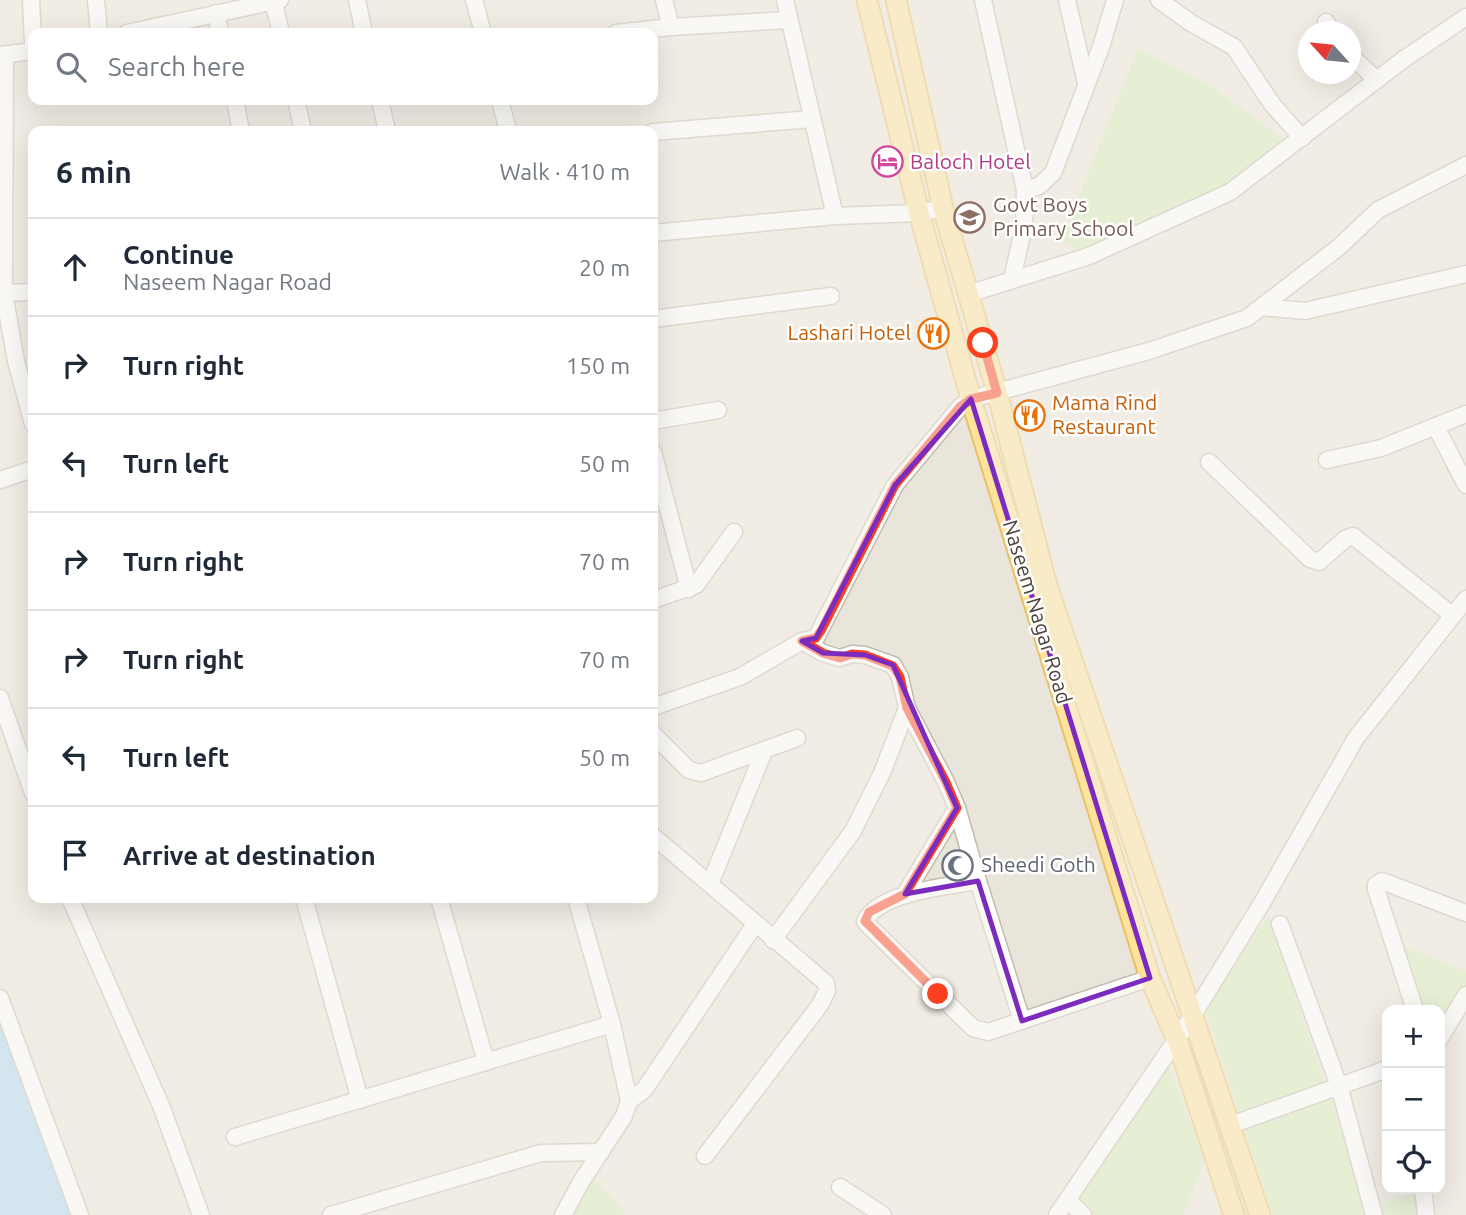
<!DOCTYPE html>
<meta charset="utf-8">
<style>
body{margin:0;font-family:Ubuntu,sans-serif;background:#f6f6f7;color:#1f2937}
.controls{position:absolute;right:21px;bottom:21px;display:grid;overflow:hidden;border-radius:14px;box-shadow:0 7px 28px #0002}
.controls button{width:63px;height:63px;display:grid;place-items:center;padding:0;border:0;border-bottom:2px solid #e0e1e3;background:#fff;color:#1f2937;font:35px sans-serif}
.compass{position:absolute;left:1298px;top:21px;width:63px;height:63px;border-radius:50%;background:#fff;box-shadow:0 7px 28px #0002;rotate:297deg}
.stop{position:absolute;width:21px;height:21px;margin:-16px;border:5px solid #fc3f1d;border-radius:50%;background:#fff}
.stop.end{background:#fc3f1d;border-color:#fff;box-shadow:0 2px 7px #0008}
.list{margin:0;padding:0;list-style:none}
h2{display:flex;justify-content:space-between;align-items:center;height:91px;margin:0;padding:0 28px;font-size:30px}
h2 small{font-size:23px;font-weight:400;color:#747a83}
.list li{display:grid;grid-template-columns:46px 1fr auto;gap:21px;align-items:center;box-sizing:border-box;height:98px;padding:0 28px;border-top:2px solid #e0e1e3}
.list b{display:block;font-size:26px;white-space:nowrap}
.list p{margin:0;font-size:23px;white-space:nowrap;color:#747a83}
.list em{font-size:23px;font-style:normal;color:#747a83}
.icon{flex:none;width:38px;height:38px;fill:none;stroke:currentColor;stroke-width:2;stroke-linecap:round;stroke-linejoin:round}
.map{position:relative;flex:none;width:1466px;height:1215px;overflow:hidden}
.search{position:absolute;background:#fff;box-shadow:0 7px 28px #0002;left:28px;top:28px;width:630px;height:77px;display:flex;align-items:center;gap:18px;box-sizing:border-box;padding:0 24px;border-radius:14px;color:#747a83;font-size:26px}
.panel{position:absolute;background:#fff;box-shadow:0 7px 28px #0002;left:28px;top:126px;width:630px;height:777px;border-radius:14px}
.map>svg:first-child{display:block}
.residential{fill:#eae5da;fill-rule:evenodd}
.green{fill:#d2eab5}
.water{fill:#a9d4f2}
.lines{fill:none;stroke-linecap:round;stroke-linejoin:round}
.minor-casing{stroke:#c2bbae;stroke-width:19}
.major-casing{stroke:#e6c16a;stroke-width:23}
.minor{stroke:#fff;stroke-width:16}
.major{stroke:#ffe39c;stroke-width:19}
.route{stroke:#fc3f1d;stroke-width:9}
.marked{fill:none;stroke:#7b2cbf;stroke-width:5;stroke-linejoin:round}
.labels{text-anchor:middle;stroke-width:5;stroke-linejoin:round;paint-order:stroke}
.hotel-label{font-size:21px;fill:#b23c85;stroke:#fff;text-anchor:start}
.education-label{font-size:21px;fill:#785e54;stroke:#fff;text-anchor:start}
.food-label{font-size:21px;fill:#c56008;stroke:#fff;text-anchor:end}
.street-label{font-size:21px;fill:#4b4439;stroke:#fff}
.worship-label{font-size:21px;fill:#5b616d;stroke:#fff;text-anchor:start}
</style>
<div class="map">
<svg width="1466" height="1215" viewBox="0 0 1466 1215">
<rect width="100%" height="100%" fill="#f6f3ec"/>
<path class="residential" d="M0 0H1466V1215H0ZM1308 32H1350V74H1308ZM33 33H653V100H33ZM33 131H653V898H33ZM1387 1010H1440V1189H1387Z"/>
<g class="green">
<path d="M1138 49 1212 87 1293 145 1230 192 1089 256 1063 242 1075 205Z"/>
<path d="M1268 916 1367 1207 1419 1193 1421 1215H1273L1205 1010Z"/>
<path d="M1393 942 1466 971V995L1440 1038V1010H1415Z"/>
<path d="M1193 1015 1260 1215H1235L1177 1040Z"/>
<path d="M1165 1057 1205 1160 1183 1215H1086L1067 1201Z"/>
<path d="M588 1171 627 1215H563Z"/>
</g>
<path class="water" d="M0 998 80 1215H0Z"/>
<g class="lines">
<defs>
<g id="minor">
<path d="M31 0 33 42"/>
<path d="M96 0 99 33"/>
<path d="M273 0 281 33"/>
<path d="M357 0 364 33"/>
<path d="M474 0 483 33"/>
<path d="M664 0 671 27"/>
<path d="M785 0 835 216"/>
<path d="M983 0 1025 190"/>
<path d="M1067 0 1086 83"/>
<path d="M1159 0 1191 23 1234 47 1272 104 1302 138"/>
<path d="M216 13 220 33"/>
<path d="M1326 22 1333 32"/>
<path d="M127 33 280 0"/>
<path d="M616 33 671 27 789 20"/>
<path d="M0 55 33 51"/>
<path d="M5 55 4 293 33 292"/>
<path d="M1350 55 1377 80"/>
<path d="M235 100 241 131"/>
<path d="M296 100 303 131"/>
<path d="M380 100 387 131"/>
<path d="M500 100 508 131"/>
<path d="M653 132 812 119"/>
<path d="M653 233 835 216 919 213 943 208"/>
<path d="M1012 279 1024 226 1025 190 1039 186 1053 173 1101 47 1115 0"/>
<path d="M4 293 16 361 33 424"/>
<path d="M968 294 1089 256 1230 192 1404 59 1466 17"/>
<path d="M1262 307 1305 311 1466 274"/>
<path d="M653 319 831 296"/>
<path d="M653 421 718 410"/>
<path d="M1436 427 1466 485"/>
<path d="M653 452 689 589"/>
<path d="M1327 460 1381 448 1466 414"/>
<path d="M1209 462 1310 559 1319 562 1345 539 1353 536 1452 615"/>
<path d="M0 480 33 469"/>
<path d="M653 600 696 585 734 532"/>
<path d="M0 698 33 793"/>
<path d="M653 707 740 677 802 641 816 638 895 485 960 407 971 399 1149 351 1247 318 1339 247 1378 210 1466 165"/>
<path d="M907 708 946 782 957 808 978 881C948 886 880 892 865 921L869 926 973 1028 988 1032 1150 978"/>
<path d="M653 734 689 770 701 773 797 738"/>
<path d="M653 836 826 983 827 991 820 1005 705 1156"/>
<path d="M978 881 1022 1021"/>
<path d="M710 884 764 751"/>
<path d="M905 894 957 808"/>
<path d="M70 898 162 1108 201 1215"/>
<path d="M304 898 360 1100"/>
<path d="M439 898 486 1062"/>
<path d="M1280 924 1339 1086 1374 1215"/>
<path d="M773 940 853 831 882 773 907 708 900 677 893 665 865 655 852 654 840 658 823 653 802 641"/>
<path d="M0 998 80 1215"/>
<path d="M1415 1010 1376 889V885L1382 881 1466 913"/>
<path d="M1440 1038 1466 995"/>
<path d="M629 1101 644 1090 755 924"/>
<path d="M1231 1125 1387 1069"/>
<path d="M235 1137 612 1024"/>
<path d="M840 1187 883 1215"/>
<path d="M1423 1189 1426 1215"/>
<path d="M1068 1200 1083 1215"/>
<path d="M331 1215 541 1153 601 1152"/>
<path d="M563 1215 581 1182 624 1116 629 1101 612 1024 576 898"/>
<path d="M1057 1215 1193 1015 1262 903 1356 738 1466 599"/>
</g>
<g id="major">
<path d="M867 0 919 213 971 399 1150 978 1177 1040 1234 1215"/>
<path d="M896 0 943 208 997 392 1047 586 1260 1215"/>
</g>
</defs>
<use href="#minor" class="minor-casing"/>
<use href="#major" class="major-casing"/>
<use href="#minor" class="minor"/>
<use href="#major" class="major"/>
</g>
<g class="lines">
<path class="route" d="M938 994 865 921 869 912 905 894 957 808 946 782 907 708 900 677 893 666 865 655 852 654 840 658 823 653 802 641 816 638 822 629 895 485 960 407 971 399 997 393 983 343"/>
</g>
<path d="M0 0H1466V1215H0ZM971 399 1150 978 1022 1021 978 881 905 894 957 808 893 665 865 655 823 653 802 641 816 638 895 485Z" fill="#f6f3ec" fill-opacity=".55" fill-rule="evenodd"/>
<path class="marked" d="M971 399 1150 978 1022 1021 978 881 905 894 957 808 893 665 865 655 823 653 802 641 816 638 895 485Z"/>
<defs>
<symbol id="hotel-ring" viewBox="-11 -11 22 22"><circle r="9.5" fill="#fff" stroke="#d1479c" stroke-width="1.5"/><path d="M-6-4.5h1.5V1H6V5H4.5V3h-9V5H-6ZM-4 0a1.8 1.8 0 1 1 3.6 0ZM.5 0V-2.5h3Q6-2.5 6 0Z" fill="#d1479c"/></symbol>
<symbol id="school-ring" viewBox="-11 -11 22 22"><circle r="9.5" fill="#fff" stroke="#8d6e63" stroke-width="1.5"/><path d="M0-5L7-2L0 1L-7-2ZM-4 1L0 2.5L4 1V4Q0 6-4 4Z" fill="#8d6e63"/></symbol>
<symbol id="restaurant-ring" viewBox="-11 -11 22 22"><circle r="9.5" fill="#fff" stroke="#e8710a" stroke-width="1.5"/><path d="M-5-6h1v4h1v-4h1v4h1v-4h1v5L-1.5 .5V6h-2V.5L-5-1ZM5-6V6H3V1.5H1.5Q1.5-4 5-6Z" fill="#e8710a"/></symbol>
<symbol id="mosque-ring" viewBox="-11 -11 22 22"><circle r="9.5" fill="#fff" stroke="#6b7280" stroke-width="1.5"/><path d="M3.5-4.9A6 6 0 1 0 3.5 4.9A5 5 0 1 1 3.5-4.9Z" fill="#6b7280"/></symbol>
</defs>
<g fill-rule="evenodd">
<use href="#hotel-ring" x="870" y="144" width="35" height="35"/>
<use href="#school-ring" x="952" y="200" width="35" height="35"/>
<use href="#restaurant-ring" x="916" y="316" width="35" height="35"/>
<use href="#restaurant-ring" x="1012" y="398" width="35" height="35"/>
<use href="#mosque-ring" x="940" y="848" width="35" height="35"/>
</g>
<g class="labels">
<g class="hotel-label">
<text x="910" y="169">Baloch Hotel</text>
</g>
<g class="education-label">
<text x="993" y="212">Govt Boys<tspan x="993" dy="24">Primary School</tspan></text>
</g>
<g class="food-label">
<text x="911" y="340">Lashari Hotel</text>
<text x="1052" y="410" text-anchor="start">Mama Rind<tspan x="1052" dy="24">Restaurant</tspan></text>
</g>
<g class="street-label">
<text transform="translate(1037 612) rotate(73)" y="7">Naseem Nagar Road</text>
</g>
<g class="worship-label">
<text x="981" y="872">Sheedi Goth</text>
</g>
</g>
</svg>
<div class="controls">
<button>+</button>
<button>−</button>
<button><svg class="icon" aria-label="locate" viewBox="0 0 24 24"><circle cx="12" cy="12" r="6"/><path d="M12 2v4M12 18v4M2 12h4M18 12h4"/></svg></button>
</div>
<svg class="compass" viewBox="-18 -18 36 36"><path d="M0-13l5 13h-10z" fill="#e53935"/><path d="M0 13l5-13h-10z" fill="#747a83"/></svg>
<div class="stop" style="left:983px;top:343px"></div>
<div class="stop end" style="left:938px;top:994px"></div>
<div class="search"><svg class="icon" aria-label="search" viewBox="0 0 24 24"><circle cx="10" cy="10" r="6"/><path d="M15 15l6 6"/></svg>Search here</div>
<section class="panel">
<h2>6 min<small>Walk · 410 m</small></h2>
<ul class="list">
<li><svg class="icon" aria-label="ahead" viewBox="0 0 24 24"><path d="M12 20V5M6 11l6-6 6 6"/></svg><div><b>Continue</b><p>Naseem Nagar Road</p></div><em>20 m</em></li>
<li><svg class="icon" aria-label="right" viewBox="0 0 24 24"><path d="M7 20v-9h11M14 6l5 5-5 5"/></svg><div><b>Turn right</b></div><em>150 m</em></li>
<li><svg class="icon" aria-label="left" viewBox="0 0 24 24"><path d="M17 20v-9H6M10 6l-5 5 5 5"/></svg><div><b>Turn left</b></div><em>50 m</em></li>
<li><svg class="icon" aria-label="right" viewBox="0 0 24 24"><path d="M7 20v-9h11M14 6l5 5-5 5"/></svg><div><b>Turn right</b></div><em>70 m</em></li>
<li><svg class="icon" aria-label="right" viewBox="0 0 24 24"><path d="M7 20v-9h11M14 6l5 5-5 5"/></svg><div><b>Turn right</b></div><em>70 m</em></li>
<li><svg class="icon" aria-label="left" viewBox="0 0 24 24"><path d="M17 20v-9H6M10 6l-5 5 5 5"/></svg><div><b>Turn left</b></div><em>50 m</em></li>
<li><svg class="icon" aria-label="arrive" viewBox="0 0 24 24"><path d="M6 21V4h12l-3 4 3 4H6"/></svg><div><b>Arrive at destination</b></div></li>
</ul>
</section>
</div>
